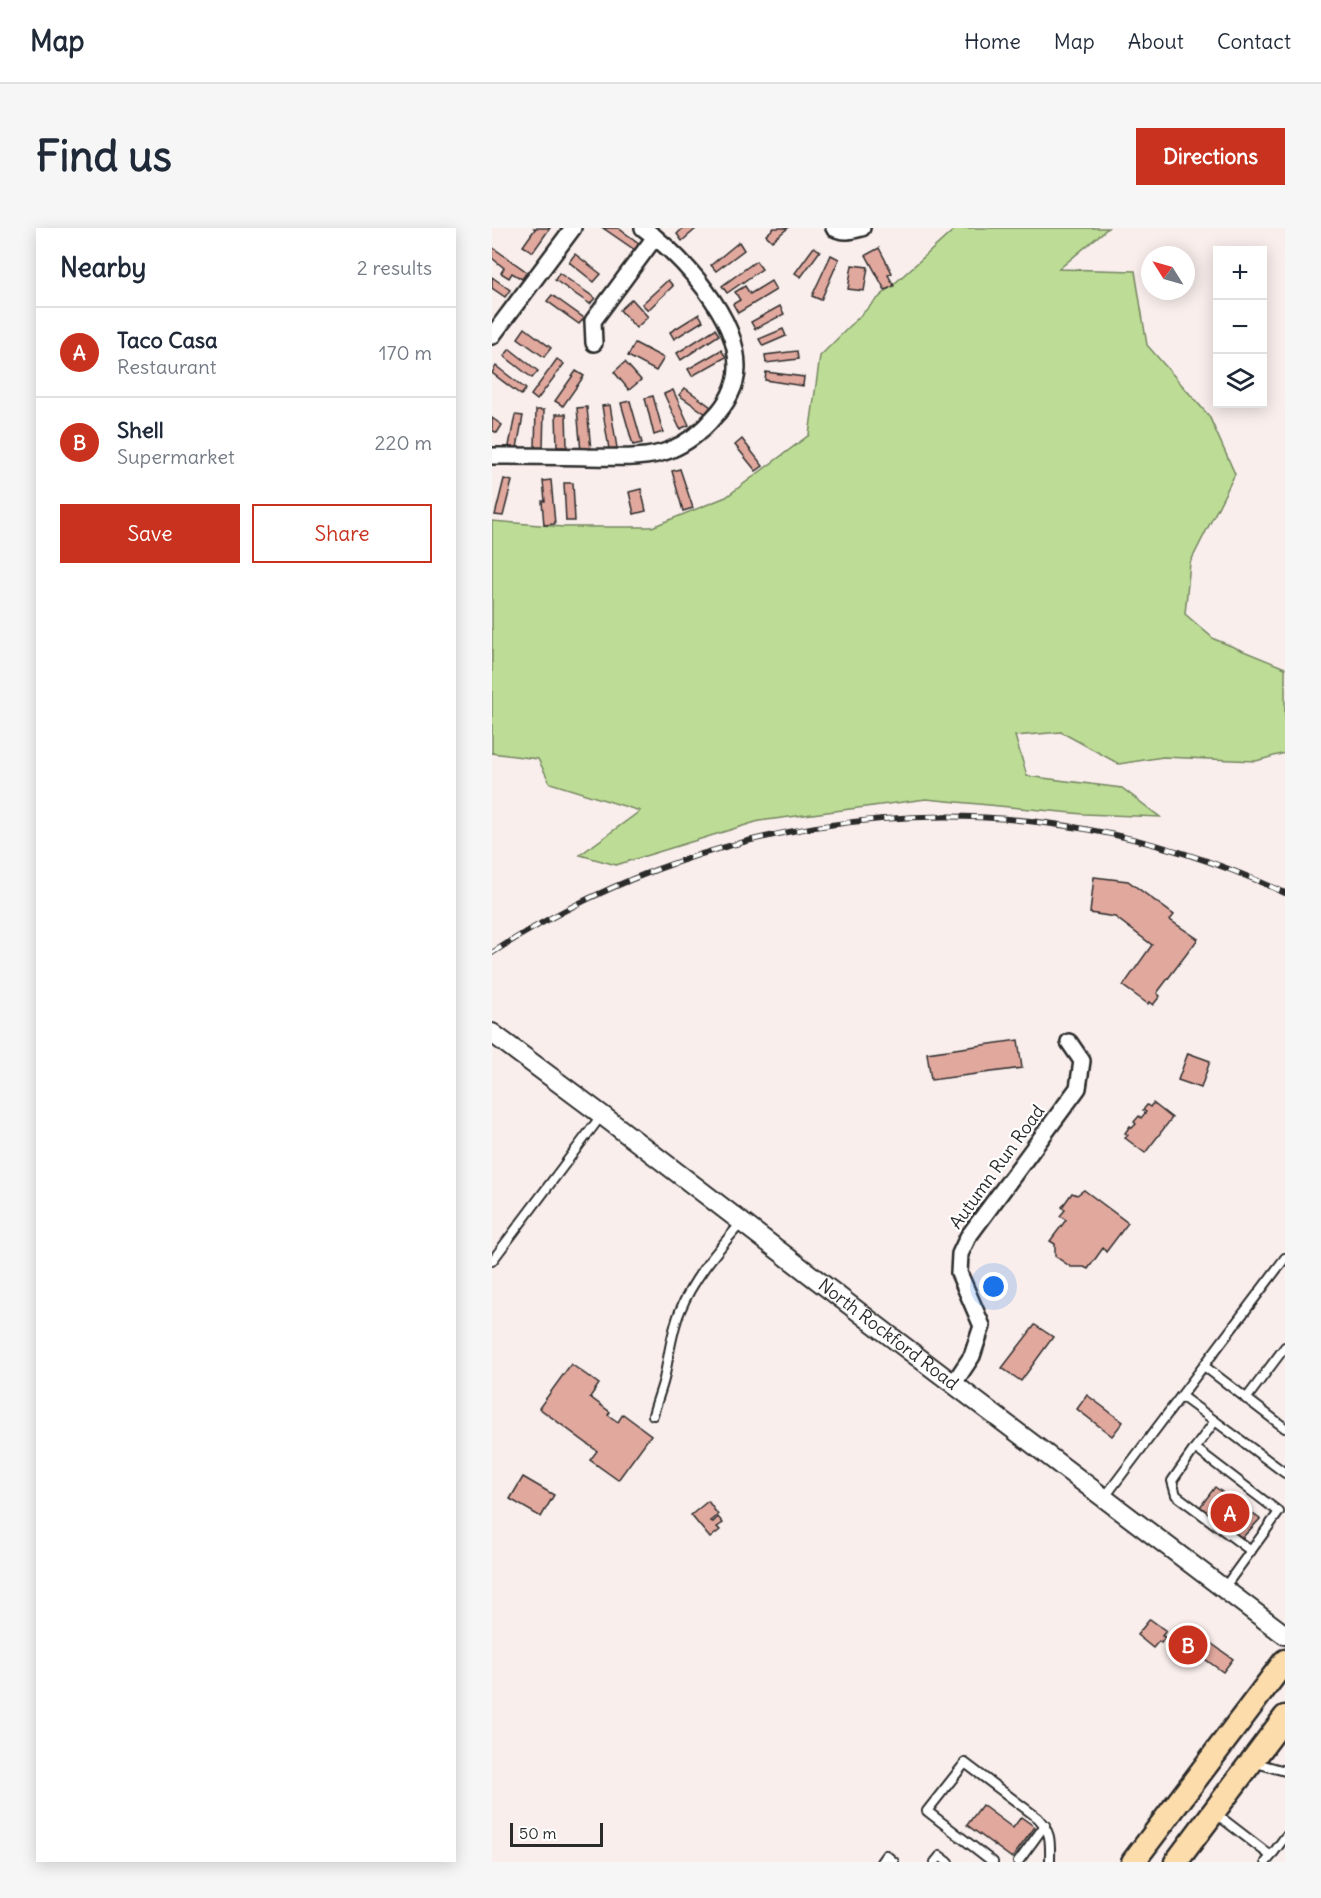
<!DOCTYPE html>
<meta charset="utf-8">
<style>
body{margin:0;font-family:Delius,sans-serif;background:#f6f6f7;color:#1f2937}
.controls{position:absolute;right:18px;top:18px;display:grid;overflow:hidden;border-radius:0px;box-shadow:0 3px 15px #0003}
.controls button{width:54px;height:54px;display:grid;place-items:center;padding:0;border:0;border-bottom:2px solid #e0e1e3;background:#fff;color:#1f2937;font:30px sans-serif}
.compass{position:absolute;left:649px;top:18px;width:54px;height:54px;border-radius:50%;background:#fff;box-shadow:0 3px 15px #0003;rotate:307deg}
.scale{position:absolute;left:18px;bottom:15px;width:93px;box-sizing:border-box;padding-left:6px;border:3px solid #2b2b2b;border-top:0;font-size:16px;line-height:21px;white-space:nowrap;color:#2b2b2b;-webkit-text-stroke:4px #fff;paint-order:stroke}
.you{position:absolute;left:502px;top:1059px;width:21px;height:21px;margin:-15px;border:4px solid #fff;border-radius:50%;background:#1a73e8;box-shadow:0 0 0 9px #1a73e833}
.badge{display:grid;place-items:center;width:39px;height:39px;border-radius:50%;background:#c8321e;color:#fff;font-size:20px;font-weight:700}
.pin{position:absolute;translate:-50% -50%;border:3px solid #fff;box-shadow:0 2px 6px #0006}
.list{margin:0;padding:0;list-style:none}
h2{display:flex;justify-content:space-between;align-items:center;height:78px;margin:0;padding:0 24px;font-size:26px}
h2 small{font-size:20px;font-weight:400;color:#747a83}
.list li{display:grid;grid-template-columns:39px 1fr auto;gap:18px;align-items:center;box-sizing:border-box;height:90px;padding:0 24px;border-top:2px solid #e0e1e3}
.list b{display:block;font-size:22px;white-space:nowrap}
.list p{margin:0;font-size:20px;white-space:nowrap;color:#747a83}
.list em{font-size:20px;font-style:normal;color:#747a83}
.actions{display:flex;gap:12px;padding:18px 24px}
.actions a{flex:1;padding:14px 0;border:2px solid #c8321e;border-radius:0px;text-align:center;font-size:21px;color:#c8321e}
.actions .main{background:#c8321e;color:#fff}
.icon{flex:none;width:33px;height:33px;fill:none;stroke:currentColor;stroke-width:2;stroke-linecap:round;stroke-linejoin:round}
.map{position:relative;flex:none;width:793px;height:1634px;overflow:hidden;border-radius:0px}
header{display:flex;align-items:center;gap:36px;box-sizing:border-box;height:84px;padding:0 30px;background:#fff;border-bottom:2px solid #e0e1e3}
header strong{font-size:28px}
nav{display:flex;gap:33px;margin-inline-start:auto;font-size:21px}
.intro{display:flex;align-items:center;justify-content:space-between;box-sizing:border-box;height:144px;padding:0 36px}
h1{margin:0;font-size:42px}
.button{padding:15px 27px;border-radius:0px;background:#c8321e;color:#fff;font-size:21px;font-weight:700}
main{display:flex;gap:36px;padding:0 36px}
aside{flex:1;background:#fff;border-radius:0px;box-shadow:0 3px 15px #0003}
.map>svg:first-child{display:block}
.green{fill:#bddd96;stroke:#748460;stroke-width:1.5}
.building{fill:#e1a89e;stroke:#2b2b2b;stroke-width:1.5}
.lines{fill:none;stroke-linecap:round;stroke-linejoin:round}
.service-casing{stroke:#2b2b2b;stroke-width:12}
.minor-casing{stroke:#2b2b2b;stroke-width:20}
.tertiary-casing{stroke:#2b2b2b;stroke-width:22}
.primary-casing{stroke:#2b2b2b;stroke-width:27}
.service{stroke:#fff;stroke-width:8}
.minor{stroke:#fff;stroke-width:15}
.tertiary{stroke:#fff;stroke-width:18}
.primary{stroke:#fddcac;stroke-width:22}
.rail-casing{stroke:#2b2b2b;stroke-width:6}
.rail{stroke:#fff;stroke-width:4;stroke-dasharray:11;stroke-linecap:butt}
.labels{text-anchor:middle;stroke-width:4.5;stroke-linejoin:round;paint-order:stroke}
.street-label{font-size:18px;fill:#2b2b2b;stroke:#fff}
</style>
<header>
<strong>Map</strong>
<nav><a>Home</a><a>Map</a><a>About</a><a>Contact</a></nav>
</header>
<div class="intro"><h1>Find us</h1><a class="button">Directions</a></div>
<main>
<aside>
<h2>Nearby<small>2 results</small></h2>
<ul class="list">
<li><span class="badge">A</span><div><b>Taco Casa</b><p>Restaurant</p></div><em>170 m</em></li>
<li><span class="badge">B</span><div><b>Shell</b><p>Supermarket</p></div><em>220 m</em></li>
</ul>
<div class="actions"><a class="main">Save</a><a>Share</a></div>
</aside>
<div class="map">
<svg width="793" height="1634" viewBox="0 0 793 1634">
<rect width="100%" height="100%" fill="#f9eeec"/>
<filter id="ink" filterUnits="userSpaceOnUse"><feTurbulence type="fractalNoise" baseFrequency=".0167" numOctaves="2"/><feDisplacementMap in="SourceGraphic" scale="12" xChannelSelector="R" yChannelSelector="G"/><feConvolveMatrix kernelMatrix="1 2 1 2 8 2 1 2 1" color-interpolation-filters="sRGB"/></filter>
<g filter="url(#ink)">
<path class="green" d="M464 0H616L567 41 643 43 655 117 717 188 743 246 698 335 693 386 722 411 793 440V525L764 533 671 529 627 536 569 504 523 508 535 548 630 560 668 589 591 586 434 571 267 593 124 637 88 627 148 583 58 555 46 531 0 525V293L71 299H160L234 269 317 207 328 128 382 74Z"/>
<g class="building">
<path d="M42 0H58L41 24 31 18 43 1Z"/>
<path d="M111 0H126L148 16 143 22Z"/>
<path d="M191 0H205L190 13 185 6Z"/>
<path d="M282 0H296L280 13 274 7Z"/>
<path d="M247 14 252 22 224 43 219 37Z"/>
<path d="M0 19 35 44 30 51 20 45 17 50 9 45 12 40 0 30Z"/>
<path d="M322 19 328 23 309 49 303 45Z"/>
<path d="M387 20 400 45 396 47 402 58 393 62 374 27Z"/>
<path d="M83 26 109 46 102 54 77 34Z"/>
<path d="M339 27 347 31 329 72 320 68Z"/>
<path d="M264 33 270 41 235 65 230 58Z"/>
<path d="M360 37 376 39 372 63 356 61Z"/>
<path d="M67 45 103 70 98 76 63 52Z"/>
<path d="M0 49 18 62 13 69 0 60Z"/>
<path d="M176 52 181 58 156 82 150 76Z"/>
<path d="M279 53 284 62 246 85 241 76 248 72 243 64 253 58 258 66Z"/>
<path d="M60 67 92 90 87 96 55 73Z"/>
<path d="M140 71 156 89 144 100 128 82Z"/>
<path d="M288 78 292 86 263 101 259 94Z"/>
<path d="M207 86 211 93 182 111 178 104Z"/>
<path d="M33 100 59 120 52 129 26 110Z"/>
<path d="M223 101 227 107 189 132 185 125Z"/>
<path d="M291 101 294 108 271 118 267 111Z"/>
<path d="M143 115 172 130 164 143 136 128Z"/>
<path d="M18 121 46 143 40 150 12 128Z"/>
<path d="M229 122 234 129 200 148 196 141Z"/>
<path d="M305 123 306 131 274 135 273 127Z"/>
<path d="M65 131 72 136 45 172 39 167Z"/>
<path d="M133 134 149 152 137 162 122 144Z"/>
<path d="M4 138 34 161 29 167 0 145Z"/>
<path d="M84 143 92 148 71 178 63 173Z"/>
<path d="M274 144 312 149 311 158 273 152Z"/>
<path d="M193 160 219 179 214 186 187 167Z"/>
<path d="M181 162 197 197 188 201 172 166Z"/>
<path d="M161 168 171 204 162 207 153 170Z"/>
<path d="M138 173 150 215 141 217 129 175Z"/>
<path d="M118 177 125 220 117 221 110 178Z"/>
<path d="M95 179 99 223 89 224 85 180Z"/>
<path d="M44 182H52L51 220H43Z"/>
<path d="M64 186H74L75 219H65Z"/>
<path d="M23 187 31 188 24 225 16 223Z"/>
<path d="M0 190 10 197 5 205 0 202Z"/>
<path d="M250 211 271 238 264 243 243 217Z"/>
<path d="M188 241 201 280 191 283 180 243Z"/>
<path d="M12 251 20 253 11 288 3 287Z"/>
<path d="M59 252 63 296 52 297 50 273H53L51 253Z"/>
<path d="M72 255H81L83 293H74Z"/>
<path d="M149 261 154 283 142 286 137 264Z"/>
<path d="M602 649 636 653 682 687 678 692 706 711 665 765 668 768 661 777 657 774 656 776 631 758 660 717 623 689 598 685Z"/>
<path d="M526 812 530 840 439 852 435 825Z"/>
<path d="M696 825 718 833 709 860 686 852Z"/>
<path d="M661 875 680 890 653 925 633 910 636 907 633 905 638 898 640 900 644 896 642 894 647 888 649 890 654 884 651 882 655 877 658 879Z"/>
<path d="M592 962 636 995 614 1024 611 1020 596 1041 592 1039H579L563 1028V1016L558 1013 574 992 568 988 573 982 570 979 580 965 585 967Z"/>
<path d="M543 1097 561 1109 529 1153 510 1140Z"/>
<path d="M79 1136 107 1156 98 1169 118 1184 116 1187 126 1194 131 1186 159 1207 126 1252 98 1232 105 1223 47 1180Z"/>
<path d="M595 1167 631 1194 620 1208 585 1181Z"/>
<path d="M31 1249 62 1267 49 1289 18 1271Z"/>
<path d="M723 1259 768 1291 750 1310 708 1279Z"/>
<path d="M216 1273 226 1287 219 1293 221 1294 226 1289 231 1295 225 1299 228 1302 218 1310 199 1287Z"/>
<path d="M658 1391 674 1403 670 1408 673 1409 669 1415 667 1413 661 1420 645 1407Z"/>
<path d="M698 1397 714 1409 696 1434 680 1423Z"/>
<path d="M713 1411 741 1431 731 1444 703 1424Z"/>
<path d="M490 1577 521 1600 529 1589 543 1599 520 1630 475 1597Z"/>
</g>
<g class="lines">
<defs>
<g id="service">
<path d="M0 1033 109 888"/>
<path d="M712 1138 793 1200"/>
<path d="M689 1168 723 1193 703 1220 787 1284 732 1360"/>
<path d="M754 1171 793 1119"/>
<path d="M161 1187C164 1175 169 1163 172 1151 177 1128 179 1105 188 1083 201 1050 226 1022 249 995"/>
<path d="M723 1193 793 1245"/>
<path d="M703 1220 680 1253 684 1267 759 1323"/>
<path d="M612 1270 793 1030"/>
<path d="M764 1535 793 1543"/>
<path d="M723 1585 779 1628 774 1634"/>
<path d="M779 1628 793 1609"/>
<path d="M389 1634 394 1627 402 1634"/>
<path d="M443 1634 448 1628 456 1634"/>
<path d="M501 1634 435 1583 473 1535 546 1590C560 1605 558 1614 558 1634"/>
<path d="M526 1634 553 1597"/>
</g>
<g id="minor">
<path d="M342 0C352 5 359 3 370 0"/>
<path d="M0 108 81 0"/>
<path d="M102 115 101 93 163 9"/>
<path d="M0 228C32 228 64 228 96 229 122 229 153 232 178 222 195 215 211 202 222 189 234 177 245 158 245 140 246 89 190 28 151 0"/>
<path d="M462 1155 480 1128 490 1098 467 1045 468 1026 476 1009 586 860 590 833 577 814"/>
</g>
<g id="tertiary">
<path id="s1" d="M0 805 110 887 406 1114 793 1407"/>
</g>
<g id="primary">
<path d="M641 1634 793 1433"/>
<path d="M684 1634 793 1489"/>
</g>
</defs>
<use href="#service" class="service-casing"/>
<use href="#minor" class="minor-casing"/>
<use href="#tertiary" class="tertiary-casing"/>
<use href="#primary" class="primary-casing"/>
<use href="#service" class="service"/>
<use href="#minor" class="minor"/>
<use href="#tertiary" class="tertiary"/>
<use href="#primary" class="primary"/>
<defs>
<path id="rail" d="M0 725C238 570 535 543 793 665"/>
</defs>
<use href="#rail" class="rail-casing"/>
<use href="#rail" class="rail"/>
</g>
</g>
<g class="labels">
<g class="street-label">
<text transform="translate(505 939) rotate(-54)" y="6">Autumn Run Road</text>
<text dy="6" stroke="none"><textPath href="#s1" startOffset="498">North Rockford Road</textPath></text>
</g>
</g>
</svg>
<div class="controls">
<button>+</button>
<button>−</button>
<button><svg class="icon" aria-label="layers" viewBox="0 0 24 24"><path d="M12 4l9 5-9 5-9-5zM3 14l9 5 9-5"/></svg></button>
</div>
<svg class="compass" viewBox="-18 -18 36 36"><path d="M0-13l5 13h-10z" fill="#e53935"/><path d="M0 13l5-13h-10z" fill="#747a83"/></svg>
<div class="scale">50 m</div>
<div class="you"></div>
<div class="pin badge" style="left:738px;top:1285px">A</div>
<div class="pin badge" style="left:696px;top:1417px">B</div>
</div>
</main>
